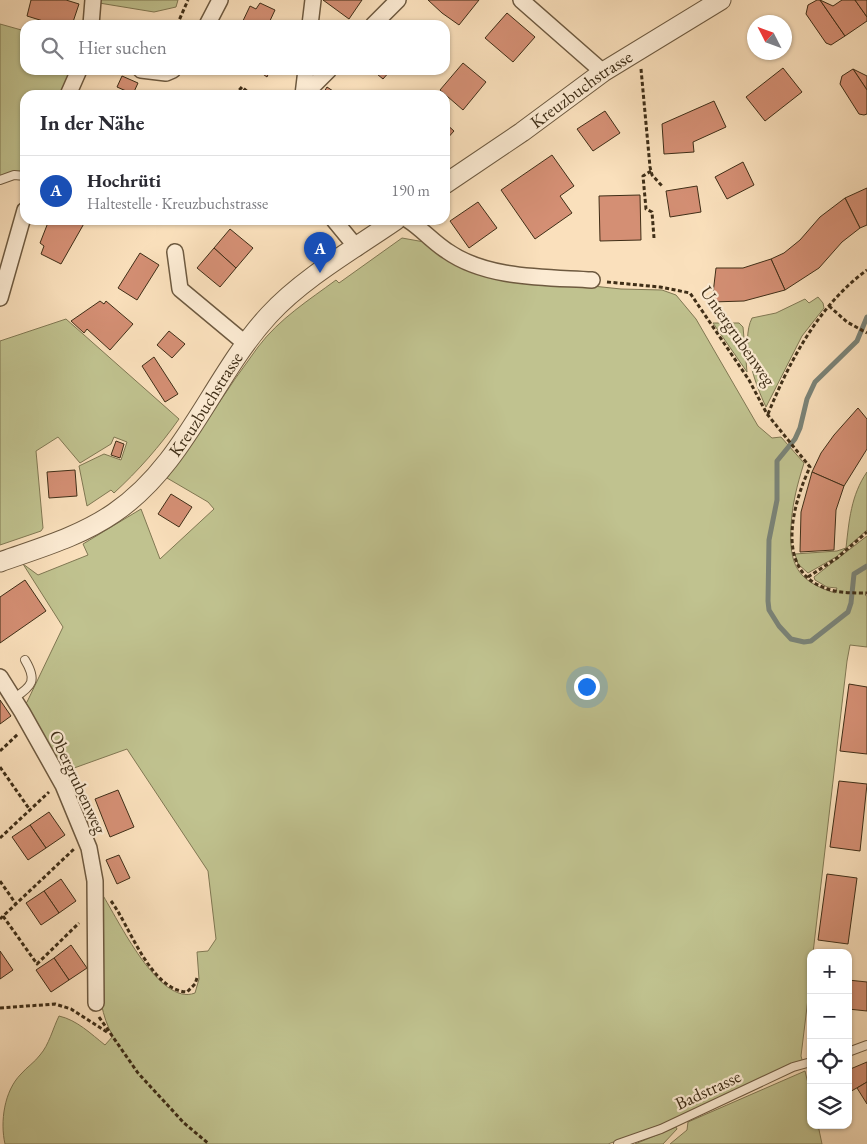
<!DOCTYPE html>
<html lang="de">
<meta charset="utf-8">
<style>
body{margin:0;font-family:"EB Garamond",serif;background:#f7f7f7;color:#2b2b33}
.controls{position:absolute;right:15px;bottom:15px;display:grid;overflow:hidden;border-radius:10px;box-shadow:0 1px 4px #0004}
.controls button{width:45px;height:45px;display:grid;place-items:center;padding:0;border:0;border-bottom:1px solid #e1e1e2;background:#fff;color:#2b2b33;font:25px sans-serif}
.compass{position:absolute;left:747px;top:15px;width:45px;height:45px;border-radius:50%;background:#fff;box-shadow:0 1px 4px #0004;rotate:312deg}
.you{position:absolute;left:586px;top:686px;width:18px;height:18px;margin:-12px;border:4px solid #fff;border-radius:50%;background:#1a73e8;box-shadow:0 0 0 8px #1a73e833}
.badge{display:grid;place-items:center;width:32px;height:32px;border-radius:50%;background:#1a73e8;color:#fff;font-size:16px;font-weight:700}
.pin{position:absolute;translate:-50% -41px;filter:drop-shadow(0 1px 2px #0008)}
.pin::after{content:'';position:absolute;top:26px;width:18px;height:15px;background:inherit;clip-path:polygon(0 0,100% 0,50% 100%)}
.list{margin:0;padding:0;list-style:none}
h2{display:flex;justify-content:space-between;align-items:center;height:65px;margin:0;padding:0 20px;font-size:21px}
h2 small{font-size:16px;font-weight:400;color:#7c7c81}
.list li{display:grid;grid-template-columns:32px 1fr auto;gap:15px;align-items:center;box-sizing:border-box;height:70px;padding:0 20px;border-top:1px solid #e1e1e2}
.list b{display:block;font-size:19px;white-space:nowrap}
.list p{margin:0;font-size:16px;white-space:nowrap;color:#7c7c81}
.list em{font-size:16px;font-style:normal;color:#7c7c81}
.icon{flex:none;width:28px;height:28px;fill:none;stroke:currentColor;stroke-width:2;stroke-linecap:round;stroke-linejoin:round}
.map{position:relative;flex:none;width:867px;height:1144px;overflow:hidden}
.search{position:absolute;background:#fff;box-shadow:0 1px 4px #0004;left:20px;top:20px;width:430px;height:55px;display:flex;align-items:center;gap:12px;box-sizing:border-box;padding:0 18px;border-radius:15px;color:#7c7c81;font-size:19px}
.panel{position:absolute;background:#fff;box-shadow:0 1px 4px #0004;left:20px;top:90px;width:430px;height:135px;border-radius:15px}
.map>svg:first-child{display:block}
.green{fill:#c0c28f;stroke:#807853}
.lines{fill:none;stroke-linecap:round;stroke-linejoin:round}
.stream{stroke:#7a8378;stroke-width:5}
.building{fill:#d48f74;stroke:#3f2e17}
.service-casing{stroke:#6e5a40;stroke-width:10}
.minor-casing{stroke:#6e5a40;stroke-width:18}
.tertiary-casing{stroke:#6e5a40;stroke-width:21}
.path{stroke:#3f2e17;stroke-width:3;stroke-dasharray:4 2.5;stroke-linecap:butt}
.service{stroke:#fcebd3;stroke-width:8}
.minor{stroke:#fcebd3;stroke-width:15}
.tertiary{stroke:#fcebd3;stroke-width:19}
.labels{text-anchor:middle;stroke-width:4.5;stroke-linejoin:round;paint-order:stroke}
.street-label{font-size:18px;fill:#3f2e17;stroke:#fcebd3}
</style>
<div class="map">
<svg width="867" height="1144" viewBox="0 0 867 1144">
<rect width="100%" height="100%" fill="#fae0bc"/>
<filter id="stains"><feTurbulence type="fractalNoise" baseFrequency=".004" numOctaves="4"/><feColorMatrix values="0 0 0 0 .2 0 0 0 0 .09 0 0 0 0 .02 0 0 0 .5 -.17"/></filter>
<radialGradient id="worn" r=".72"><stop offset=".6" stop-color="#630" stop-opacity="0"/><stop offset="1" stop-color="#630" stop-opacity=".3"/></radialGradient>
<g class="green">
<path d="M93 0H178L176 7 154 12 93 2Z"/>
<path d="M0 24 25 31V70H75L64 95H25V170L0 176Z"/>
<path d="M402 238 430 243 507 277 621 289 662 290 676 295 696 319 758 426 772 438 781 437 804 463C797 485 792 505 791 527 789 565 797 581 835 593L837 588 827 587 815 580 814 577 867 536V593L865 595 867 596V647L850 645 847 661 813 953H811V974L801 1056 803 1063 676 1119 608 1144H5C0 1122 4 1091 21 1074 27 1067 35 1062 40 1055 49 1045 53 1028 59 1016 77 1020 91 1034 105 1045L113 1036C90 998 101 937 102 894 118 919 159 1007 195 993L199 979 197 952 208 951 216 939 208 871 127 749 63 772 24 705 27 702 63 627 23 564 38 575 88 555 83 544 141 509 160 559 214 509 208 502 167 478C199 436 226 389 258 347 279 319 309 300 336 280L339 283Z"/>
<path d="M818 297 823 303 824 308 802 336 766 407C755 384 740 342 752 318L776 313 805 299 809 303Z"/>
<path d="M66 319 179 419C160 446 138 471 114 493L111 490 87 506 79 466 104 454 121 460 127 442 114 437 111 444 80 463 58 437 36 451 43 528 41 531 0 545V341Z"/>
<path d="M739 323 743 327 747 372 713 323Z"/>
<path d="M867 472V530L836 557 808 573 798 564 795 554 837 551 846 548C849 521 851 495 867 472Z"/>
<path d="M805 1071 811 1096V1125H818L822 1144H670L687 1130 688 1122Z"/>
<path d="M676 1127 677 1129 663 1144H635Z"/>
</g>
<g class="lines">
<path class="stream" d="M867 317 857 341 815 382 807 399 800 428 795 439 777 461V500L769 540 768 601 769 610 779 626 791 639 804 642 811 641 848 612 851 603 854 574 867 566"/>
</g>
<g class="building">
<path d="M31 0H66L79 4 72 25H56L27 16Z"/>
<path d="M323 0H362L349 19Z"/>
<path d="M428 0H479L459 25 442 13Z"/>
<path d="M817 0H820L845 36 831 45 826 43 806 14 808 5Z"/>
<path d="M820 0 833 6 842 0H855L867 17V21L845 36Z"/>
<path d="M855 0H867V17Z"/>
<path d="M260 3 275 10 268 25H241L250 6 256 9Z"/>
<path d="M507 13 535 37 513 62 485 38Z"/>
<path d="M463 63 486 82 463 110 440 90Z"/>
<path d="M783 68 802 92 765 121 746 97Z"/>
<path d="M853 69 867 76V90Z"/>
<path d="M853 69 867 90V114L864 115 859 114 840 84 842 76Z"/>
<path d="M257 70H270L267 77Z"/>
<path d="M372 70H391L383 79Z"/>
<path d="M122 76 138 83 133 94 117 87Z"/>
<path d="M327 87 339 95H322Z"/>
<path d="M714 101 726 127 693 142 694 152 664 154 662 124Z"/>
<path d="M605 111 620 133 593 151 577 129Z"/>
<path d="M445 123 454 131 445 141Z"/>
<path d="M552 155 574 186 560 196 572 213 535 239 501 190Z"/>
<path d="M743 162 754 185 727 199 715 177Z"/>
<path d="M697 186 701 212 670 217 666 191Z"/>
<path d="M867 188V225L860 228 845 198Z"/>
<path d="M640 195 641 240 600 241 599 196Z"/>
<path d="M845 198 860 228 842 242 819 268 785 290 771 259 784 253 800 240 820 217Z"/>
<path d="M478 202 497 228 469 248 450 221Z"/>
<path d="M49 220H86L61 264 41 254 44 246 40 243Z"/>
<path d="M230 229 253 248 236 268 214 248Z"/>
<path d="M214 248 236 268 220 287 197 268Z"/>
<path d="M140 253 159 265 137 300 118 288Z"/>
<path d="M771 259 785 290 744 301 712 302 716 268H743Z"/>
<path d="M100 301 104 304 106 301 133 324 110 350 87 329 84 333 71 321Z"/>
<path d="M169 331 185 344 172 358 157 345Z"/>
<path d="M154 357 178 394 165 402 142 366Z"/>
<path d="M858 408 867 419V449L844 486 812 472 821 453 834 435Z"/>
<path d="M116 441 124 444 120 458 111 455Z"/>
<path d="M75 470 77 496 49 498 47 472Z"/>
<path d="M812 472 844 486 836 510 834 550 800 552 801 512Z"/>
<path d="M171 494 192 507 179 527 158 514Z"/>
<path d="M25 580 46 611 0 643V597Z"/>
<path d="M849 684 867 687V754L840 751Z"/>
<path d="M0 700 11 716 0 724Z"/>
<path d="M839 781 867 784 860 851 830 847Z"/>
<path d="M118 790 134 827 110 837 95 799Z"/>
<path d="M49 812 65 835 46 848 30 825Z"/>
<path d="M30 825 46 848 28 860 12 837Z"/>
<path d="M119 855 130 878 117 884 106 860Z"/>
<path d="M827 874 857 878 848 944 818 940Z"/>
<path d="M61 879 76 901 59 913 44 891Z"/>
<path d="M44 891 59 913 41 925 26 903Z"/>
<path d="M71 945 87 968 69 980 54 958Z"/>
<path d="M0 951 13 970 0 979Z"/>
<path d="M54 958 69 980 51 992 36 970Z"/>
<path d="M848 980 867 982V1011L848 1009Z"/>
<path d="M867 1062V1082L848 1093V1070Z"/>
<path d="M867 1082V1104L857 1088Z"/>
</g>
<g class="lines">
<defs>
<g id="service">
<path d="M0 180 14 175 25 176"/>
<path d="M14 698C33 686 37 680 25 660"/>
<path d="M848 1052 867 1045"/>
<path d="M618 1144 661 1129 793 1067 811 1062"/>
</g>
<g id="minor">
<path d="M521 0 603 72"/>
<path d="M91 25 93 0"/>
<path d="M207 25 220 0"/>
<path d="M310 25 313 0"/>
<path d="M373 25 398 0"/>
<path d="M141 70 166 73 173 70"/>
<path d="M68 95 79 70"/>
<path d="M303 95 306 70"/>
<path d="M304 95 329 70"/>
<path d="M334 220 357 248"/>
<path d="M408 220C422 229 433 242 447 251 487 279 544 277 592 280"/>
<path d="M175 252 180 289 246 344"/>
<path d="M0 298 25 210"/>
<path d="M0 677 22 712 63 785 89 848 95 881 96 1003"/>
</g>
<g id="tertiary">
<path id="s1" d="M445 184 522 132 603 72 721 0"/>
<path id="s2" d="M0 562C39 548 79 537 114 513 186 464 212 377 269 315 303 278 354 249 396 220"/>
</g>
</defs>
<use href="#service" class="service-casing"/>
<use href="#minor" class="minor-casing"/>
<use href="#tertiary" class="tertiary-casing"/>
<g class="path">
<path d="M177 25 188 0"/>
<path d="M641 69 650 167 652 175 662 186"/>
<path d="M235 95 242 87 251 95"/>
<path d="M651 171 643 176 646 209 652 212 654 238"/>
<path d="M607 282 660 287 690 293 749 380 767 414 810 467C793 503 774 570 825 588 836 593 855 593 867 593"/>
<path d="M829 306 847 322 867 333"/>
<path d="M768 414C790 360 819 305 867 270"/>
<path d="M808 577 837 558 867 532"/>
<path d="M0 751 18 734"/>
<path d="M0 767 30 810"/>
<path d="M0 838 49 792"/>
<path d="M0 881 16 904"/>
<path d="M111 901C130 926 150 990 187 992L195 984 197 978"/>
<path d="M3 916 37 964 79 923"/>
<path d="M0 919 74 849"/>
<path d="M0 1008 55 1004 71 1009 107 1032"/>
<path d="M99 1017 138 1073 184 1123 209 1144"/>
</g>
<use href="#service" class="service"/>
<use href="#minor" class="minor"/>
<use href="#tertiary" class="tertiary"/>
</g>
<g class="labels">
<g class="street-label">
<text dy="6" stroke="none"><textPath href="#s1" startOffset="166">Kreuzbuchstrasse</textPath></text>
<text transform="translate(738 336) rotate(55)" y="6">Untergrubenweg</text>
<text dy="6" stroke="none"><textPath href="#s2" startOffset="268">Kreuzbuchstrasse</textPath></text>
<text transform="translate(78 782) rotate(65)" y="6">Obergrubenweg</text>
<text transform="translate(708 1090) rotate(-25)" y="6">Badstrasse</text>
</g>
</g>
<rect width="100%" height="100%" filter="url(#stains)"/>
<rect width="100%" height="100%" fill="url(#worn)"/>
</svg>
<div class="controls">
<button>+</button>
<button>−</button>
<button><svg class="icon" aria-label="locate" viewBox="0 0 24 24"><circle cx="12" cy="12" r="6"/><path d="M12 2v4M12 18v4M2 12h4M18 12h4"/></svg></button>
<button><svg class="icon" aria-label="layers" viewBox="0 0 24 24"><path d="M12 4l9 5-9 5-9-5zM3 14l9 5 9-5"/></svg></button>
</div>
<svg class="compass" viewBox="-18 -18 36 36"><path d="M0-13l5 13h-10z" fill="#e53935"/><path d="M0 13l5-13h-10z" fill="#7c7c81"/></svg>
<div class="you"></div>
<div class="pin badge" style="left:320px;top:273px;background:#1a4fb4">A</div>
<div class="search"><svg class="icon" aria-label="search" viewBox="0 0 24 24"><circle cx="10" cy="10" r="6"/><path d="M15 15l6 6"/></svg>Hier suchen</div>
<section class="panel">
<h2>In der Nähe<small></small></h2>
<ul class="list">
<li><span class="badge" style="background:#1a4fb4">A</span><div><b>Hochrüti</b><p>Haltestelle · Kreuzbuchstrasse</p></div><em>190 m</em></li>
</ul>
</section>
</div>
